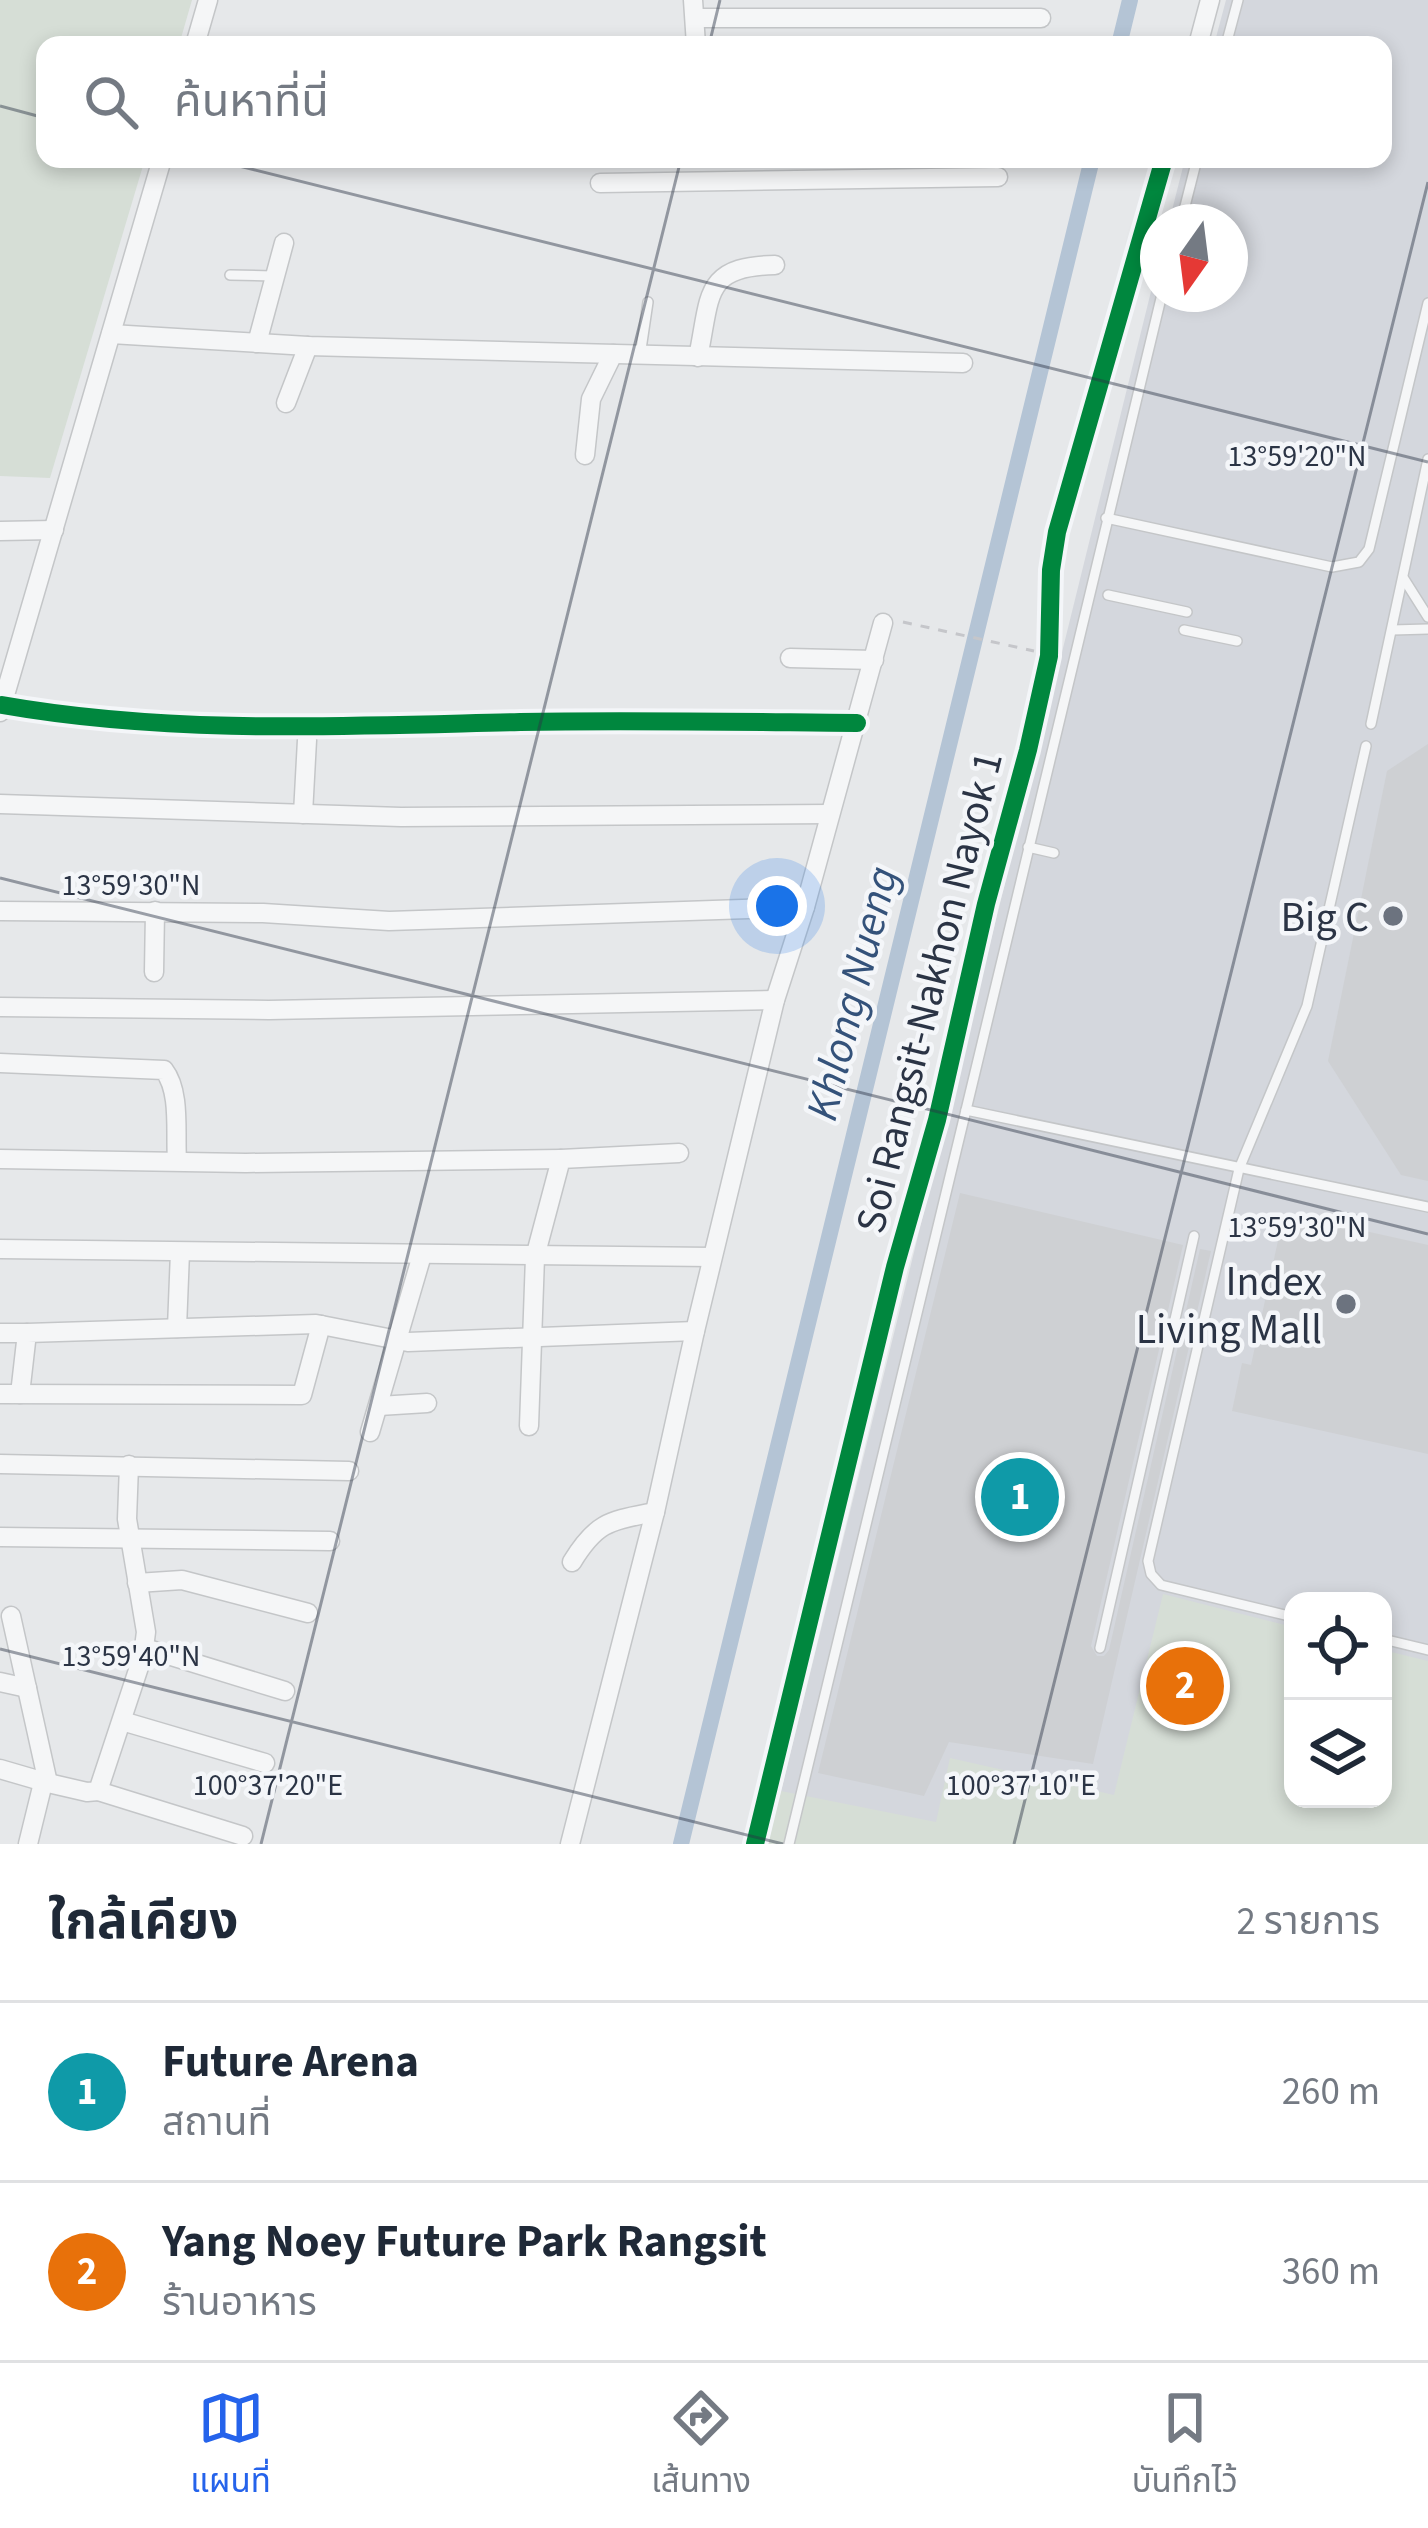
<!DOCTYPE html>
<html lang="th">
<meta charset="utf-8">
<style>
body{margin:0;font-family:"Source Sans 3","Noto Sans Thai",sans-serif;background:#f2f2f3;color:#1f2937}
.controls{position:absolute;right:36px;bottom:36px;display:grid;overflow:hidden;border-radius:24px;box-shadow:0 6px 18px #0003}
.controls button{width:108px;height:108px;display:grid;place-items:center;padding:0;border:0;border-bottom:3px solid #e0e1e3;background:#fff;color:#1f2937;font:60px sans-serif}
.compass{position:absolute;left:1140px;top:204px;width:108px;height:108px;border-radius:50%;background:#fff;box-shadow:0 6px 18px #0003;rotate:194deg}
.you{position:absolute;left:777px;top:906px;width:42px;height:42px;margin:-30px;border:9px solid #fff;border-radius:50%;background:#1a73e8;box-shadow:0 0 0 18px #1a73e833}
.badge{display:grid;place-items:center;width:78px;height:78px;border-radius:50%;background:#2563eb;color:#fff;font-size:39px;font-weight:700}
.pin{position:absolute;translate:-50% -50%;border:6px solid #fff;box-shadow:0 3px 12px #0006}
.list{margin:0;padding:0;list-style:none}
h2{display:flex;justify-content:space-between;align-items:center;height:156px;margin:0;padding:0 48px;font-size:51px}
h2 small{font-size:39px;font-weight:400;color:#747a83}
.list li{display:grid;grid-template-columns:78px 1fr auto;gap:36px;align-items:center;box-sizing:border-box;height:180px;padding:0 48px;border-top:3px solid #e0e1e3}
.list b{display:block;font-size:45px;white-space:nowrap}
.list p{margin:0;font-size:39px;white-space:nowrap;color:#747a83}
.list em{font-size:39px;font-style:normal;color:#747a83}
.icon{flex:none;width:66px;height:66px;fill:none;stroke:currentColor;stroke-width:2;stroke-linecap:round;stroke-linejoin:round}
.map{position:relative;flex:none;width:1428px;height:1844px;overflow:hidden}
.search{position:absolute;background:#fff;box-shadow:0 6px 18px #0003;left:36px;right:36px;top:36px;height:132px;display:flex;align-items:center;gap:30px;box-sizing:border-box;padding:0 42px;border-radius:24px;color:#747a83;font-size:45px}
.sheet{height:516px;background:#fff}
nav{display:flex;justify-content:space-around;align-items:center;box-sizing:border-box;height:168px;border-top:3px solid #e0e1e3;background:#fff;font-size:33px;color:#747a83}
nav a{display:grid;justify-items:center;gap:6px}
nav .on{color:#2563eb}
.map>svg:first-child{display:block}
.built{fill:#d4d7dd;fill-rule:evenodd}
.green{fill:#d6ded6}
.lines{fill:none;stroke-linecap:round;stroke-linejoin:round}
.canal{stroke:#b4c4d5;stroke-width:16}
.building{fill:#ced0d3}
.lane-casing{stroke:#c4c6c8;stroke-width:12}
.street-casing{stroke:#c4c6c8;stroke-width:21}
.path{stroke:#c5c6ca;stroke-width:3;stroke-dasharray:9 9;stroke-linecap:butt}
.lane{stroke:#f5f6f7;stroke-width:9}
.street{stroke:#f5f6f7;stroke-width:18}
.cycleway-casing{stroke:#f4f6f9;stroke-width:26}
.cycleway{stroke:#00873e;stroke-width:18}
.ticks{fill:none;stroke:#2b3445;stroke-width:3;stroke-opacity:0.45}
.poi-dot{fill:#6c737f;stroke:#f4f6f9;stroke-width:4.5}
.labels{text-anchor:middle;stroke-width:9;stroke-linejoin:round;paint-order:stroke}
.poi-label{font-size:42px;fill:#2b3445;stroke:#f4f6f9;text-anchor:end}
.street-label{font-size:42px;fill:#2b3445;stroke:#f4f6f9}
.water-label{font-size:45px;font-style:italic;fill:#34527a;stroke:#f4f6f9}
.ticks-label{font-size:30px;text-anchor:middle;fill:#2b3445;stroke:#f4f6f9;stroke-width:9;stroke-linejoin:round;paint-order:stroke}
</style>
<div class="map">
<svg width="1428" height="1844" viewBox="0 0 1428 1844">
<rect width="100%" height="100%" fill="#e6e8ea"/>
<path class="built" d="M1226 0H1428V1844H768L1158 263V294H1230V222H1169L1185 159H1383V45H1214ZM1293 1601H1383V1799H1293Z"/>
<g class="green">
<path d="M0 0H192L179 45H45V159H145L50 478 0 476Z"/>
<path d="M1163 1594 1293 1627V1799H1383V1650L1428 1661V1844H768L781 1791 936 1822 950 1758 1114 1795Z"/>
</g>
<g class="lines">
<g class="canal">
<path d="M1119 45 1130 0"/>
<path d="M681 1844 1092 159"/>
</g>
</g>
<g class="building">
<path d="M1428 744V1181L1401 1175 1328 1061 1387 771Z"/>
<path d="M960 1193 1183 1245 1091 1646 1097 1656H1104L1109 1650 1200 1249 1211 1251 1093 1764 949 1742 924 1796 818 1773Z"/>
<path d="M1284 1213 1428 1245V1454L1232 1411 1242 1363 1251 1365Z"/>
</g>
<g class="lines">
<defs>
<g id="lane">
<path d="M1226 45 1238 0"/>
<path d="M1181 222 1197 159"/>
<path d="M230 275 273 276"/>
<path d="M1162 294 966 1110 1428 1207"/>
<path d="M640 356 648 302"/>
<path d="M1106 518 1332 567 1359 562 1369 549 1428 303"/>
<path d="M1404 579 1428 617"/>
<path d="M1108 595 1187 612"/>
<path d="M1184 630 1237 641"/>
<path d="M1392 630 1428 629"/>
<path d="M1371 724 1428 459"/>
<path d="M1028 847 1054 853"/>
<path d="M1293 1617 1161 1585 1151 1574 1148 1561 1239 1169 1307 1006 1366 746"/>
<path d="M1383 1639 1428 1650"/>
<path d="M1100 1648 1194 1236"/>
<path d="M789 1844 966 1110"/>
</g>
<g id="street">
<path d="M693 0 696 45"/>
<path d="M696 18H1041"/>
<path d="M195 45 208 0"/>
<path d="M1198 45 1210 0"/>
<path d="M600 183 998 177"/>
<path d="M111 334 308 346 963 363"/>
<path d="M257 343 284 243"/>
<path d="M698 357C711 297 702 266 775 265"/>
<path d="M286 403 308 346"/>
<path d="M585 455 591 399 613 354"/>
<path d="M0 531 54 530"/>
<path d="M790 658 874 660"/>
<path d="M2 705C172 735 348 726 520 722 632 720 745 722 857 723"/>
<path d="M0 712 162 159"/>
<path d="M0 804 401 817 830 814"/>
<path d="M303 814 307 740"/>
<path d="M0 911 263 913 389 921 805 907"/>
<path d="M154 972 155 911"/>
<path d="M0 1007 269 1010 775 1000"/>
<path d="M0 1063 164 1070C181 1092 175 1133 177 1160"/>
<path d="M0 1159 246 1163 561 1159"/>
<path d="M0 1249 712 1257"/>
<path d="M177 1328 180 1252"/>
<path d="M0 1333H27"/>
<path d="M0 1394 302 1395 321 1325"/>
<path d="M20 1394 27 1333 316 1324 408 1342 695 1331"/>
<path d="M379 1406 427 1403"/>
<path d="M529 1426 535 1257 561 1159 679 1153"/>
<path d="M370 1432 422 1255"/>
<path d="M0 1464 349 1471"/>
<path d="M0 1537 330 1541"/>
<path d="M572 1562C597 1521 610 1521 655 1512"/>
<path d="M137 1583 182 1580 308 1613"/>
<path d="M145 1648 285 1691"/>
<path d="M0 1682 27 1688"/>
<path d="M122 1721 265 1763"/>
<path d="M0 1769 48 1783 11 1616"/>
<path d="M98 1791 243 1836"/>
<path d="M28 1844 42 1787 48 1783 87 1792 98 1791 143 1655 146 1632 127 1519 129 1465"/>
<path d="M570 1844 655 1512 695 1331 775 1000 805 907 883 623"/>
<path d="M755 1844 895 1267 937 1120 986 904 1028 750 1049 656 1051 570 1057 532 1164 159"/>
</g>
</defs>
<use href="#lane" class="lane-casing"/>
<use href="#street" class="street-casing"/>
<path class="path" d="M903 622 1034 651"/>
<use href="#lane" class="lane"/>
<use href="#street" class="street"/>
<defs>
<g id="cycleway">
<path d="M2 705C172 735 348 726 520 722 632 720 745 722 857 723"/>
<path d="M755 1844 895 1267 937 1120 986 904 1028 750 1049 656 1051 570 1057 532 1164 159"/>
</g>
</defs>
<use href="#cycleway" class="cycleway-casing"/>
<use href="#cycleway" class="cycleway"/>
</g>
<path class="ticks" d="M709 45 720 0M0 106 45 118M211 159 1428 462M0 878 1428 1234M0 1649 783 1844M261 1844 681 159M1014 1844 1428 182"/>
<g class="poi-dot">
<circle cx="1393" cy="916" r="12"/>
<circle cx="1346" cy="1304" r="12"/>
</g>
<g class="labels">
<g class="poi-label">
<text x="1369" y="931">Big C</text>
<text x="1322" y="1295">Index<tspan x="1322" dy="48">Living Mall</tspan></text>
</g>
<g class="street-label">
<text transform="translate(928 992) rotate(-76)" y="15">Soi Rangsit-Nakhon Nayok 1</text>
</g>
<g class="water-label">
<text transform="translate(851 993) rotate(-76)" y="16">Khlong Nueng</text>
</g>
</g>
<g class="ticks-label">
<text x="1297" y="466">13°59'20"N</text>
<text x="131" y="895">13°59'30"N</text>
<text x="1297" y="1237">13°59'30"N</text>
<text x="131" y="1666">13°59'40"N</text>
<text x="268" y="1795">100°37'20"E</text>
<text x="1021" y="1795">100°37'10"E</text>
</g>
</svg>
<div class="controls">
<button><svg class="icon" aria-label="locate" viewBox="0 0 24 24"><circle cx="12" cy="12" r="6"/><path d="M12 2v4M12 18v4M2 12h4M18 12h4"/></svg></button>
<button><svg class="icon" aria-label="layers" viewBox="0 0 24 24"><path d="M12 4l9 5-9 5-9-5zM3 14l9 5 9-5"/></svg></button>
</div>
<svg class="compass" viewBox="-18 -18 36 36"><path d="M0-13l5 13h-10z" fill="#e53935"/><path d="M0 13l5-13h-10z" fill="#747a83"/></svg>
<div class="you"></div>
<div class="pin badge" style="left:1020px;top:1497px;background:#0f9aa8">1</div>
<div class="pin badge" style="left:1185px;top:1686px;background:#e8710a">2</div>
<div class="search"><svg class="icon" aria-label="search" viewBox="0 0 24 24"><circle cx="10" cy="10" r="6"/><path d="M15 15l6 6"/></svg>ค้นหาที่นี่</div>
</div>
<section class="sheet">
<h2>ใกล้เคียง<small>2 รายการ</small></h2>
<ul class="list">
<li><span class="badge" style="background:#0f9aa8">1</span><div><b>Future Arena</b><p>สถานที่</p></div><em>260 m</em></li>
<li><span class="badge" style="background:#e8710a">2</span><div><b>Yang Noey Future Park Rangsit</b><p>ร้านอาหาร</p></div><em>360 m</em></li>
</ul>
</section>
<nav>
<a class="on"><svg class="icon" aria-label="map" viewBox="0 0 24 24"><path d="M3 6l6-2 6 2 6-2v14l-6 2-6-2-6 2zM9 4v14M15 6v14"/></svg>แผนที่</a>
<a><svg class="icon" aria-label="directions" viewBox="0 0 24 24"><path d="M12 3l9 9-9 9-9-9zM9 14v-3h6M13 9l2 2-2 2"/></svg>เส้นทาง</a>
<a><svg class="icon" aria-label="saved" viewBox="0 0 24 24"><path d="M7 4h10v16l-5-4-5 4z"/></svg>บันทึกไว้</a>
</nav>
